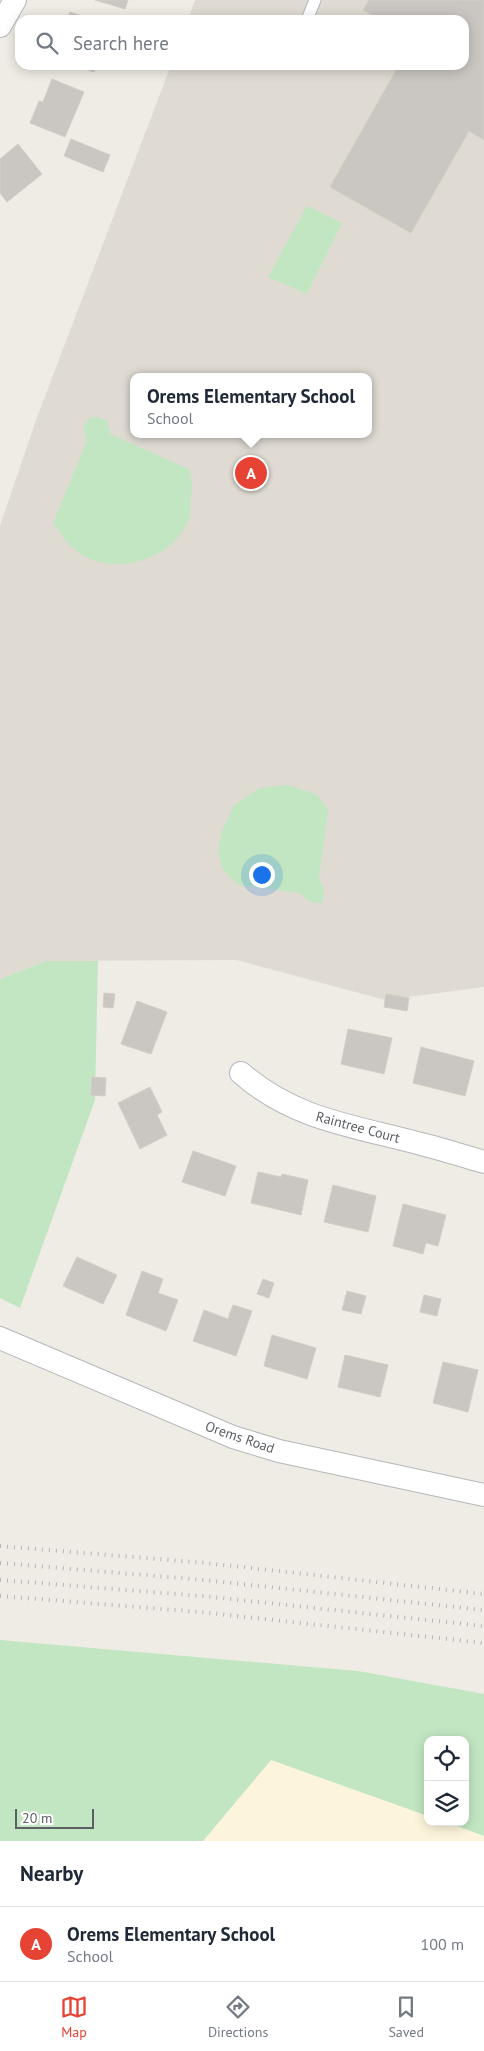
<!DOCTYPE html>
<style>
body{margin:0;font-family:"PT Sans",sans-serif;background:#f2f2f3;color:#1f2937}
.controls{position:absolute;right:15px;bottom:15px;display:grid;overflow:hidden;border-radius:10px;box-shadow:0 2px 12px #0003}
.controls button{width:45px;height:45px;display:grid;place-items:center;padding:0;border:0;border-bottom:1px solid #e0e1e3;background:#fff;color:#1f2937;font:25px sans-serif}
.scale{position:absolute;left:15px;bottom:12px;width:79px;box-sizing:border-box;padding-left:5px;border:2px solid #5c6065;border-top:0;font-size:14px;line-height:18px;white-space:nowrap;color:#5c6065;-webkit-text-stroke:4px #fff;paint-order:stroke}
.you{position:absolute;left:261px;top:874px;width:18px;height:18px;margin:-12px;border:4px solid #fff;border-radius:50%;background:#1a73e8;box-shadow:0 0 0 8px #1a73e833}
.badge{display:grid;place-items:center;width:32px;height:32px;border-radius:50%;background:#e64334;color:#fff;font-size:16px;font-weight:700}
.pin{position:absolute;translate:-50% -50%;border:2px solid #fff;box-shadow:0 1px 5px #0006}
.popup{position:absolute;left:130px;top:373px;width:242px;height:65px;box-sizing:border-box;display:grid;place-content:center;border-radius:10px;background:#fff;filter:drop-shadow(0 1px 4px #0005);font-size:16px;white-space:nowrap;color:#747a83}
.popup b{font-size:19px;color:#1f2937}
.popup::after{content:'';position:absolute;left:50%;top:100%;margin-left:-10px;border:10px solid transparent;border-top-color:#fff}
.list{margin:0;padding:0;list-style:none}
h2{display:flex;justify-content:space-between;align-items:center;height:65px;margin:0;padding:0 20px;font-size:21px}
h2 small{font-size:16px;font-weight:400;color:#747a83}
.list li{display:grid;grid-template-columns:32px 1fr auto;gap:15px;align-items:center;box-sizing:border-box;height:75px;padding:0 20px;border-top:1px solid #e0e1e3}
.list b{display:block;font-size:19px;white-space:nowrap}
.list p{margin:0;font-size:16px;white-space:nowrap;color:#747a83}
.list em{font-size:16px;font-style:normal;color:#747a83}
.icon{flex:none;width:28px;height:28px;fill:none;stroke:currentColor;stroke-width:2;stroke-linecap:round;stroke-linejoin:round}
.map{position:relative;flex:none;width:484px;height:1841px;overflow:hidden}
.search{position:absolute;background:#fff;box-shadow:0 2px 12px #0003;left:15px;right:15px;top:15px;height:55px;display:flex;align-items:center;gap:12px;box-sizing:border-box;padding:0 18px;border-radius:15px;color:#747a83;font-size:19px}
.sheet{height:140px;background:#fff}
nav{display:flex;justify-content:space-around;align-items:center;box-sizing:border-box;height:70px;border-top:1px solid #e0e1e3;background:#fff;font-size:14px;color:#747a83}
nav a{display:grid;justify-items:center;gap:2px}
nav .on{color:#e64334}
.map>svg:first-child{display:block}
.commercial{fill:#fdf5db}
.education{fill:#dfdbd3;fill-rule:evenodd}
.green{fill:#c2e6c2}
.building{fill:#cac7c2;stroke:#d3cec3}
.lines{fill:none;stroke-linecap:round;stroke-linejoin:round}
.lane-casing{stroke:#b5b7bb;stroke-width:13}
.street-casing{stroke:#b5b7bb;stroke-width:24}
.lane{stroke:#fff;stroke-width:11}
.street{stroke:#fff;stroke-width:22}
.rail{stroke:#b3b4b5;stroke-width:4;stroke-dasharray:1 6;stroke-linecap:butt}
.labels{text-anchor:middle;stroke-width:4;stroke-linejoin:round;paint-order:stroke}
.street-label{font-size:14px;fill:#5c6065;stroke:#fff}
</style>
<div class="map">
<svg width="484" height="1841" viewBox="0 0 484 1841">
<rect width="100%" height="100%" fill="#efece5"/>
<path class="commercial" d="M271 1760 428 1816V1822H446L484 1836V1841H203Z"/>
<path class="education" d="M195 0H484V987L385 1000 236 960 46 961 0 979V526L36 420 171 65H464V20H188ZM134 377H368V434H134Z"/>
<g class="green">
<path d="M307 206 342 223 307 294 268 277Z"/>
<path d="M98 417 107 421 110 434 189 469C193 479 192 488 191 499 190 506 191 515 188 521 172 559 120 575 84 556 71 549 61 535 53 523L87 441 83 427 90 418Z"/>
<path d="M287 785 316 794 328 809 319 879 324 888 323 903 310 902 300 893 238 885 223 870 218 851 222 831 234 805 260 788Z"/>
<path d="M46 961H98L95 1100 20 1308 0 1298V979Z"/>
<path d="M0 1640 358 1671 484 1694V1836L446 1822H465V1740H428V1816L271 1760 203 1841H0Z"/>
</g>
<g class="building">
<path d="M95 0H128L125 9Z"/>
<path d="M369 0H484V140L469 131 411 233 330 187 399 65H464V20H381L363 10Z"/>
<path d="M70 12 94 20H67Z"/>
<path d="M75 65H97L94 72Z"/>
<path d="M52 79 84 92 65 137 30 123 39 101 43 102Z"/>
<path d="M71 139 110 155 103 172 64 156Z"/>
<path d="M18 144 42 174 7 202 0 193V159Z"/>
<path d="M104 993 115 994 113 1008 103 1007Z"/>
<path d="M386 994 409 998 407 1011 384 1007Z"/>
<path d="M137 1001 167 1012 151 1054 121 1044Z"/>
<path d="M348 1029 392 1038 384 1074 341 1064Z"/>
<path d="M421 1047 474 1061 465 1096 413 1083Z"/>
<path d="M92 1077 106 1078 105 1096 91 1095Z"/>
<path d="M150 1087 162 1112 157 1115 167 1135 140 1149 118 1103Z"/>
<path d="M193 1151 236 1166 225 1196 182 1182Z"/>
<path d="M258 1172 281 1177 282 1174 308 1180 301 1215 251 1203Z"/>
<path d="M333 1185 376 1196 368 1232 324 1222Z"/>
<path d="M403 1204 446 1215 438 1246 426 1243 423 1254 393 1246Z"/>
<path d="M77 1257 117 1275 103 1304 63 1286Z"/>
<path d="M142 1271 163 1279 158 1293 178 1300 166 1331 126 1315Z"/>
<path d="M263 1279 274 1283 269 1298 257 1294Z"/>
<path d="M347 1291 366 1296 361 1314 342 1310Z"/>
<path d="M424 1295 441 1299 437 1316 420 1312Z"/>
<path d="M233 1305 252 1311 236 1356 193 1341 204 1310 228 1319Z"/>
<path d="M272 1335 316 1348 307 1379 264 1366Z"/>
<path d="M345 1355 388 1365 380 1397 338 1387Z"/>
<path d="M443 1362 478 1370 468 1412 433 1403Z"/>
</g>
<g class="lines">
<defs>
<path id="lane" d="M307 20 315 0"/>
<g id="street">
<path d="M0 26 15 0"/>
<path d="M241 1073C294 1120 355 1126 421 1144 442 1149 463 1156 484 1162"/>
<path d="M0 1338 233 1437 279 1451 484 1495"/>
</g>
</defs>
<use href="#lane" class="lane-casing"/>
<use href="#street" class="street-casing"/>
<use href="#lane" class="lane"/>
<use href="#street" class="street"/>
<g class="rail">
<path d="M0 1546 206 1563 484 1594"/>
<path d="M0 1563 204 1580 484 1610"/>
<path d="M0 1580 202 1596 484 1626"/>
<path d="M0 1596 200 1612 484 1643"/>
</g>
</g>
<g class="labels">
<g class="street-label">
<text transform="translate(358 1127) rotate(15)" y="5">Raintree Court</text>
<text transform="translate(240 1437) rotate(19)" y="5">Orems Road</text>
</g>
</g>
</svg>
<div class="controls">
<button><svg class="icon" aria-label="locate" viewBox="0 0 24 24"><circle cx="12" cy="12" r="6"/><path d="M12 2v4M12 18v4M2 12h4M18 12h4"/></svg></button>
<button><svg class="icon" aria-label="layers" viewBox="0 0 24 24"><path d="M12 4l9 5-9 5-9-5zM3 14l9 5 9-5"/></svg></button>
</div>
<div class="scale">20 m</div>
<div class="you"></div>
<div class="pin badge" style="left:251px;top:473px">A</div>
<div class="popup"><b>Orems Elementary School</b>School</div>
<div class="search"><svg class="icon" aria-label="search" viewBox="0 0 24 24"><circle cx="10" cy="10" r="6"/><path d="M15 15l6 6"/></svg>Search here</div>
</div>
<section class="sheet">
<h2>Nearby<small></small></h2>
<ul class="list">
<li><span class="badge">A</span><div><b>Orems Elementary School</b><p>School</p></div><em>100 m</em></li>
</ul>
</section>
<nav>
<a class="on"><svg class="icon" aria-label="map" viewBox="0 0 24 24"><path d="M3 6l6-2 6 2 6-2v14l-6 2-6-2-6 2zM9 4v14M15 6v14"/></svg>Map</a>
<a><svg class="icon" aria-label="directions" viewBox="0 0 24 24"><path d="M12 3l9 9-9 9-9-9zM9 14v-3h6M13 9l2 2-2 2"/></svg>Directions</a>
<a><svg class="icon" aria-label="saved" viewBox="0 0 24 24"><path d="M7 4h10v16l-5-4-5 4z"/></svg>Saved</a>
</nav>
